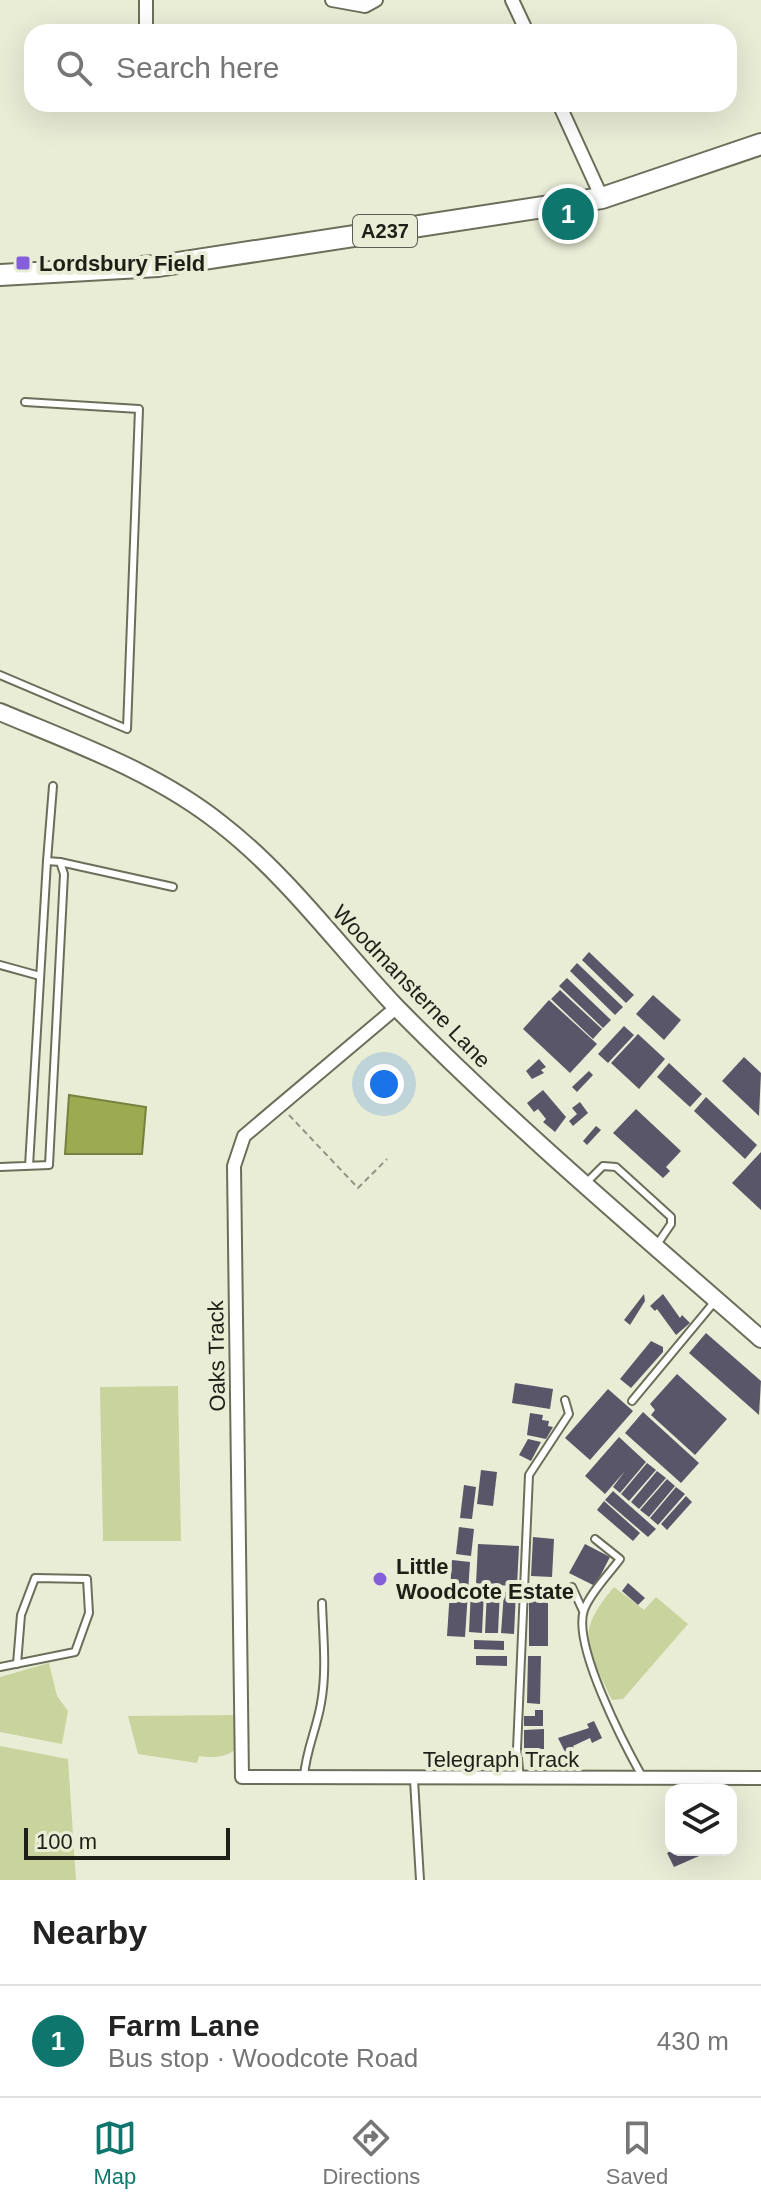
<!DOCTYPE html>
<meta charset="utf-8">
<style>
body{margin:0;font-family:Arial,sans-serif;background:#f2f2f2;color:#222}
.controls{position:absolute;right:24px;bottom:24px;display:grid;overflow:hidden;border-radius:16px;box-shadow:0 8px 32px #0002}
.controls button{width:72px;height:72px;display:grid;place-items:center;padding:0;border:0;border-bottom:2px solid #e0e0e0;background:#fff;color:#222;font:40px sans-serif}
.scale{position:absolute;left:24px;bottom:20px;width:206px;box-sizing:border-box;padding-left:8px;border:4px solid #1e2018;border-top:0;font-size:22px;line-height:28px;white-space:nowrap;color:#1e2018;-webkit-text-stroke:6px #e9edd6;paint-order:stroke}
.you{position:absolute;left:384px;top:1084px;width:28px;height:28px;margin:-20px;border:6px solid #fff;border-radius:50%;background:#1a73e8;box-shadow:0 0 0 12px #1a73e833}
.badge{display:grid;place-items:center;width:52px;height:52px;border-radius:50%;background:#0f766e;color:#fff;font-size:26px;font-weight:700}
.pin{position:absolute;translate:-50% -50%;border:4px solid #fff;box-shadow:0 2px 8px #0006}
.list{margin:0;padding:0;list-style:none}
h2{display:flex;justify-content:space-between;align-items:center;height:104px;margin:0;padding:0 32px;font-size:34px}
h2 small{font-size:26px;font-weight:400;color:#767676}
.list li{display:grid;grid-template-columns:52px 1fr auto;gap:24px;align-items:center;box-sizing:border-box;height:112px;padding:0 32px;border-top:2px solid #e0e0e0}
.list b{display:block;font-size:30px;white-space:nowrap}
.list p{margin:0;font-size:26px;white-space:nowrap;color:#767676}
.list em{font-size:26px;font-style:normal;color:#767676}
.icon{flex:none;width:44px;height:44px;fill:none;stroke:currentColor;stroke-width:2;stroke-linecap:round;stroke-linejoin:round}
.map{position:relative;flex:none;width:761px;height:1880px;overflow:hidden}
.search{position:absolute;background:#fff;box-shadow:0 8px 32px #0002;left:24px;right:24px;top:24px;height:88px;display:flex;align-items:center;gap:20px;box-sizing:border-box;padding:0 28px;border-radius:24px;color:#767676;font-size:30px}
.sheet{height:216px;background:#fff}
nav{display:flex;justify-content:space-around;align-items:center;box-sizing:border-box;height:112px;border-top:2px solid #e0e0e0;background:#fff;font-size:22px;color:#767676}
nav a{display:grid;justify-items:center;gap:4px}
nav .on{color:#0f766e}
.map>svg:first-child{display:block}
.green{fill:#c9d39d}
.water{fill:#9caa50;stroke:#76813f;stroke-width:2}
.building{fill:#5a5669}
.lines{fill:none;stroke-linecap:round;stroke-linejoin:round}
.service-casing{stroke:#6a6f5a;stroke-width:10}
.minor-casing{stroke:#6a6f5a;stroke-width:16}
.tertiary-casing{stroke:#6a6f5a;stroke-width:20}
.primary-casing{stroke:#6a6f5a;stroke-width:24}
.path{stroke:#919483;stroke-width:2;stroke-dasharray:6 4;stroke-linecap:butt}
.service{stroke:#fff;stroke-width:6}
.minor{stroke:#fff;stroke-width:12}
.tertiary{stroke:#fff;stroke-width:16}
.primary{stroke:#fff;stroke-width:20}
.poi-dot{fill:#855fda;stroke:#e9edd6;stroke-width:3}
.labels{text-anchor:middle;stroke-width:8;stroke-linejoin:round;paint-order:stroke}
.shield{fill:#e9edd6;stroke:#5b5e51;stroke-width:2}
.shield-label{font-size:20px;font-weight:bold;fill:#1e2018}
.poi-label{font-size:22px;font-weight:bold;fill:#1e2018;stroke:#e9edd6;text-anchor:start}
.street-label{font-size:22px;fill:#1e2018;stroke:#e9edd6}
</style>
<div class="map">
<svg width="761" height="1880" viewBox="0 0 761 1880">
<rect width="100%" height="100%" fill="#e9edd6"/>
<g class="green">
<path d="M178 1386 181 1541H103L100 1387Z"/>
<path d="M614 1587 644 1610 656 1597 688 1624 623 1699 612 1700C588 1647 573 1635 614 1587Z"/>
<path d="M49 1663 57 1696 68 1711 62 1744 0 1732V1677Z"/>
<path d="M237 1715 238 1748C225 1758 215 1758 199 1756L197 1763 138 1754 128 1716Z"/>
<path d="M0 1746 68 1759 76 1880H0Z"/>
</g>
<path class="water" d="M69 1095 146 1107 142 1154H65Z"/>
<g class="building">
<path d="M589 952 634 995 626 1003 582 960Z"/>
<path d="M577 963 623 1007 615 1015 570 971Z"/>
<path d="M567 978 611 1020 603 1028 559 986Z"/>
<path d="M560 990 602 1029 593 1039 551 999Z"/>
<path d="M653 995 681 1020 664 1040 636 1014Z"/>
<path d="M549 1000 597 1044 570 1073 523 1029Z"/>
<path d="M624 1026 634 1035 608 1063 598 1054Z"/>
<path d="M638 1034 665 1059 639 1089 611 1063Z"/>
<path d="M744 1057 761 1073 759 1116 722 1081Z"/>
<path d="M539 1059 546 1067 541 1070 544 1073 532 1079 526 1071Z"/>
<path d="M669 1063 702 1094 690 1107 657 1077Z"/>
<path d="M589 1071 593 1075 577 1092 572 1087Z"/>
<path d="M543 1090 566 1117 555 1132 543 1122 546 1119 538 1109 534 1112 527 1103Z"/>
<path d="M706 1097 757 1145 745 1159 694 1111Z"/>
<path d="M580 1102 588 1113 573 1126 569 1121 577 1114 572 1108Z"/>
<path d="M636 1109 681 1151 666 1167 670 1171 663 1178 613 1133Z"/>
<path d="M596 1126 601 1130 587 1145 583 1141Z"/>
<path d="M761 1152V1210L732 1183Z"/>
<path d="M644 1294 645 1301 630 1325 624 1320Z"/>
<path d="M663 1294 680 1318 682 1315 690 1323 676 1335 657 1309 655 1311 650 1306Z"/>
<path d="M706 1333 761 1381 759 1415 689 1353Z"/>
<path d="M651 1341 663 1347V1352L631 1388 620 1379Z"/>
<path d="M677 1374 727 1419 695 1455 651 1415 655 1410 650 1404Z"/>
<path d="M515 1383 553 1389 550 1409 512 1403Z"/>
<path d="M608 1389 633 1411 590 1460 565 1438Z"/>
<path d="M643 1412 699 1463 681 1483 625 1433Z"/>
<path d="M530 1413 543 1415 542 1420 549 1421 548 1426 553 1427 546 1439 527 1435Z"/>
<path d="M619 1437 646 1462 620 1493 613 1487 625 1471 605 1494 585 1476Z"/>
<path d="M528 1439 541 1442 531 1461 519 1455Z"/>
<path d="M647 1463 656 1470 629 1501 621 1494Z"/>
<path d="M481 1470 497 1472 493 1506 477 1504Z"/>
<path d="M657 1471 666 1478 639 1509 631 1502Z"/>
<path d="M667 1479 675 1486 649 1517 640 1510Z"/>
<path d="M464 1485 476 1487 472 1519 460 1518Z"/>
<path d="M676 1487 685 1494 658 1525 650 1518Z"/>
<path d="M613 1491 656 1529 648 1537 605 1500Z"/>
<path d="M686 1496 692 1502 667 1530 661 1524Z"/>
<path d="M604 1501 640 1533 633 1541 597 1510Z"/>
<path d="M459 1527 474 1529 471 1556 456 1554Z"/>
<path d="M533 1537 554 1539 552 1577 531 1576Z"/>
<path d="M478 1544 519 1546 517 1586 476 1584Z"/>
<path d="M585 1544 610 1557 595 1586 569 1573Z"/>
<path d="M452 1560 470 1562 465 1637 447 1636Z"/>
<path d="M628 1583 645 1598 638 1605 622 1591Z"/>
<rect x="529" y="1585" width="19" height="61"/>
<path d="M471 1590 484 1591 482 1633 469 1632Z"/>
<path d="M487 1591H500L498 1633H485Z"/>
<path d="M504 1592H516L514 1634 501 1633Z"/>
<path d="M474 1640 504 1641V1650L474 1649Z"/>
<path d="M476 1656H507V1666L476 1665Z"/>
<path d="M528 1656H541L540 1704 527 1703Z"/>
<path d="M535 1710H543V1726H524V1716H535Z"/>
<path d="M594 1721 602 1738 592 1743 590 1738 573 1746 575 1750 566 1754 558 1738 589 1728 587 1724Z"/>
<path d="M544 1729V1749H524V1730Z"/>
<path d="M673 1850H705L706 1853 674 1867 667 1853Z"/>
</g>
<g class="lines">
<defs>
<g id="service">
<path d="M0 675 127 729 139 409 25 402"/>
<path d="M47 861 53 786"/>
<path d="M60 862 173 887"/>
<path d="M0 965 40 976"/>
<path d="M0 1167 49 1165 64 874 60 862 47 861 29 1166"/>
<path d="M587 1182 603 1166 616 1167 671 1217V1224L656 1246"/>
<path d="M632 1401 716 1300"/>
<path d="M595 1539 620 1559C609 1574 590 1593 584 1610 572 1645 625 1746 643 1778"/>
<path d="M572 1587 583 1611"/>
<path d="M0 1667 75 1652 89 1613 87 1579 35 1578 21 1615 17 1664"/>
<path d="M304 1776C306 1750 317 1728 321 1703 327 1670 323 1637 322 1603"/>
<path d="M520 1779 517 1749 529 1475 569 1414 565 1400"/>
<path d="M414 1780 420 1880"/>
</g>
<g id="minor">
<path d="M332 0 365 6 376 0"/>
<path d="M512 0 527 32"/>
<path d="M146 32V0"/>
<path d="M559 104 602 198"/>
<path d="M397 1007 244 1136 234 1166 242 1777 761 1778"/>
</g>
<path id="tertiary" d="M0 712C76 744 156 772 221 824 288 876 339 947 397 1008 512 1125 638 1231 761 1339"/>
<path id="primary" d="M0 275 158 266 602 198 761 144"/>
</defs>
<use href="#service" class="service-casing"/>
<use href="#minor" class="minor-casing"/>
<use href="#tertiary" class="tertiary-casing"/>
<use href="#primary" class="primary-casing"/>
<path class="path" d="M289 1115 358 1188 387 1159"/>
<use href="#service" class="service"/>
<use href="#minor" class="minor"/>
<use href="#tertiary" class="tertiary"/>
<use href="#primary" class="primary"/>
</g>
<g class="poi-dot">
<rect x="15" y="255" width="16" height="16" rx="4"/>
<circle cx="380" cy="1579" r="8"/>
</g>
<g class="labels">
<rect class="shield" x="353" y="215" width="64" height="32" rx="6"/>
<g class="shield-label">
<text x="385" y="238">A237</text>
</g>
<g class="poi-label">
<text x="39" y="271">Lordsbury Field</text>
<text x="396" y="1574">Little<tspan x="396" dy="25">Woodcote Estate</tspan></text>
</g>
<g class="street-label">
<text transform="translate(412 986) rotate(46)" y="8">Woodmansterne Lane</text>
<text transform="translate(216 1356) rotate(-91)" y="8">Oaks Track</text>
<text x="501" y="1767">Telegraph Track</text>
</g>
</g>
</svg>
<div class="controls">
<button><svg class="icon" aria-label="layers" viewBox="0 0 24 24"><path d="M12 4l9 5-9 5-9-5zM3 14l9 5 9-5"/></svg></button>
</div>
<div class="scale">100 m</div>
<div class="you"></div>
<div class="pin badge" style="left:568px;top:214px">1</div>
<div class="search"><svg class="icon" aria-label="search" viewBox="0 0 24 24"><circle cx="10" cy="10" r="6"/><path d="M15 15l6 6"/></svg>Search here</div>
</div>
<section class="sheet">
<h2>Nearby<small></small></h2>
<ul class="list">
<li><span class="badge">1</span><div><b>Farm Lane</b><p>Bus stop · Woodcote Road</p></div><em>430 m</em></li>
</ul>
</section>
<nav>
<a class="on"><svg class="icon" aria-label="map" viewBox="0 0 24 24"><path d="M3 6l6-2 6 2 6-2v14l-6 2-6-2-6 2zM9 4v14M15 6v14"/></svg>Map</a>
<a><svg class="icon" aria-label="directions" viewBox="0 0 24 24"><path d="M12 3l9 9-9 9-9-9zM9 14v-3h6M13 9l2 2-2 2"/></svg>Directions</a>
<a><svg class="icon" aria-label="saved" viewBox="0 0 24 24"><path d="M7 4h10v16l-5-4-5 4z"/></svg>Saved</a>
</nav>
